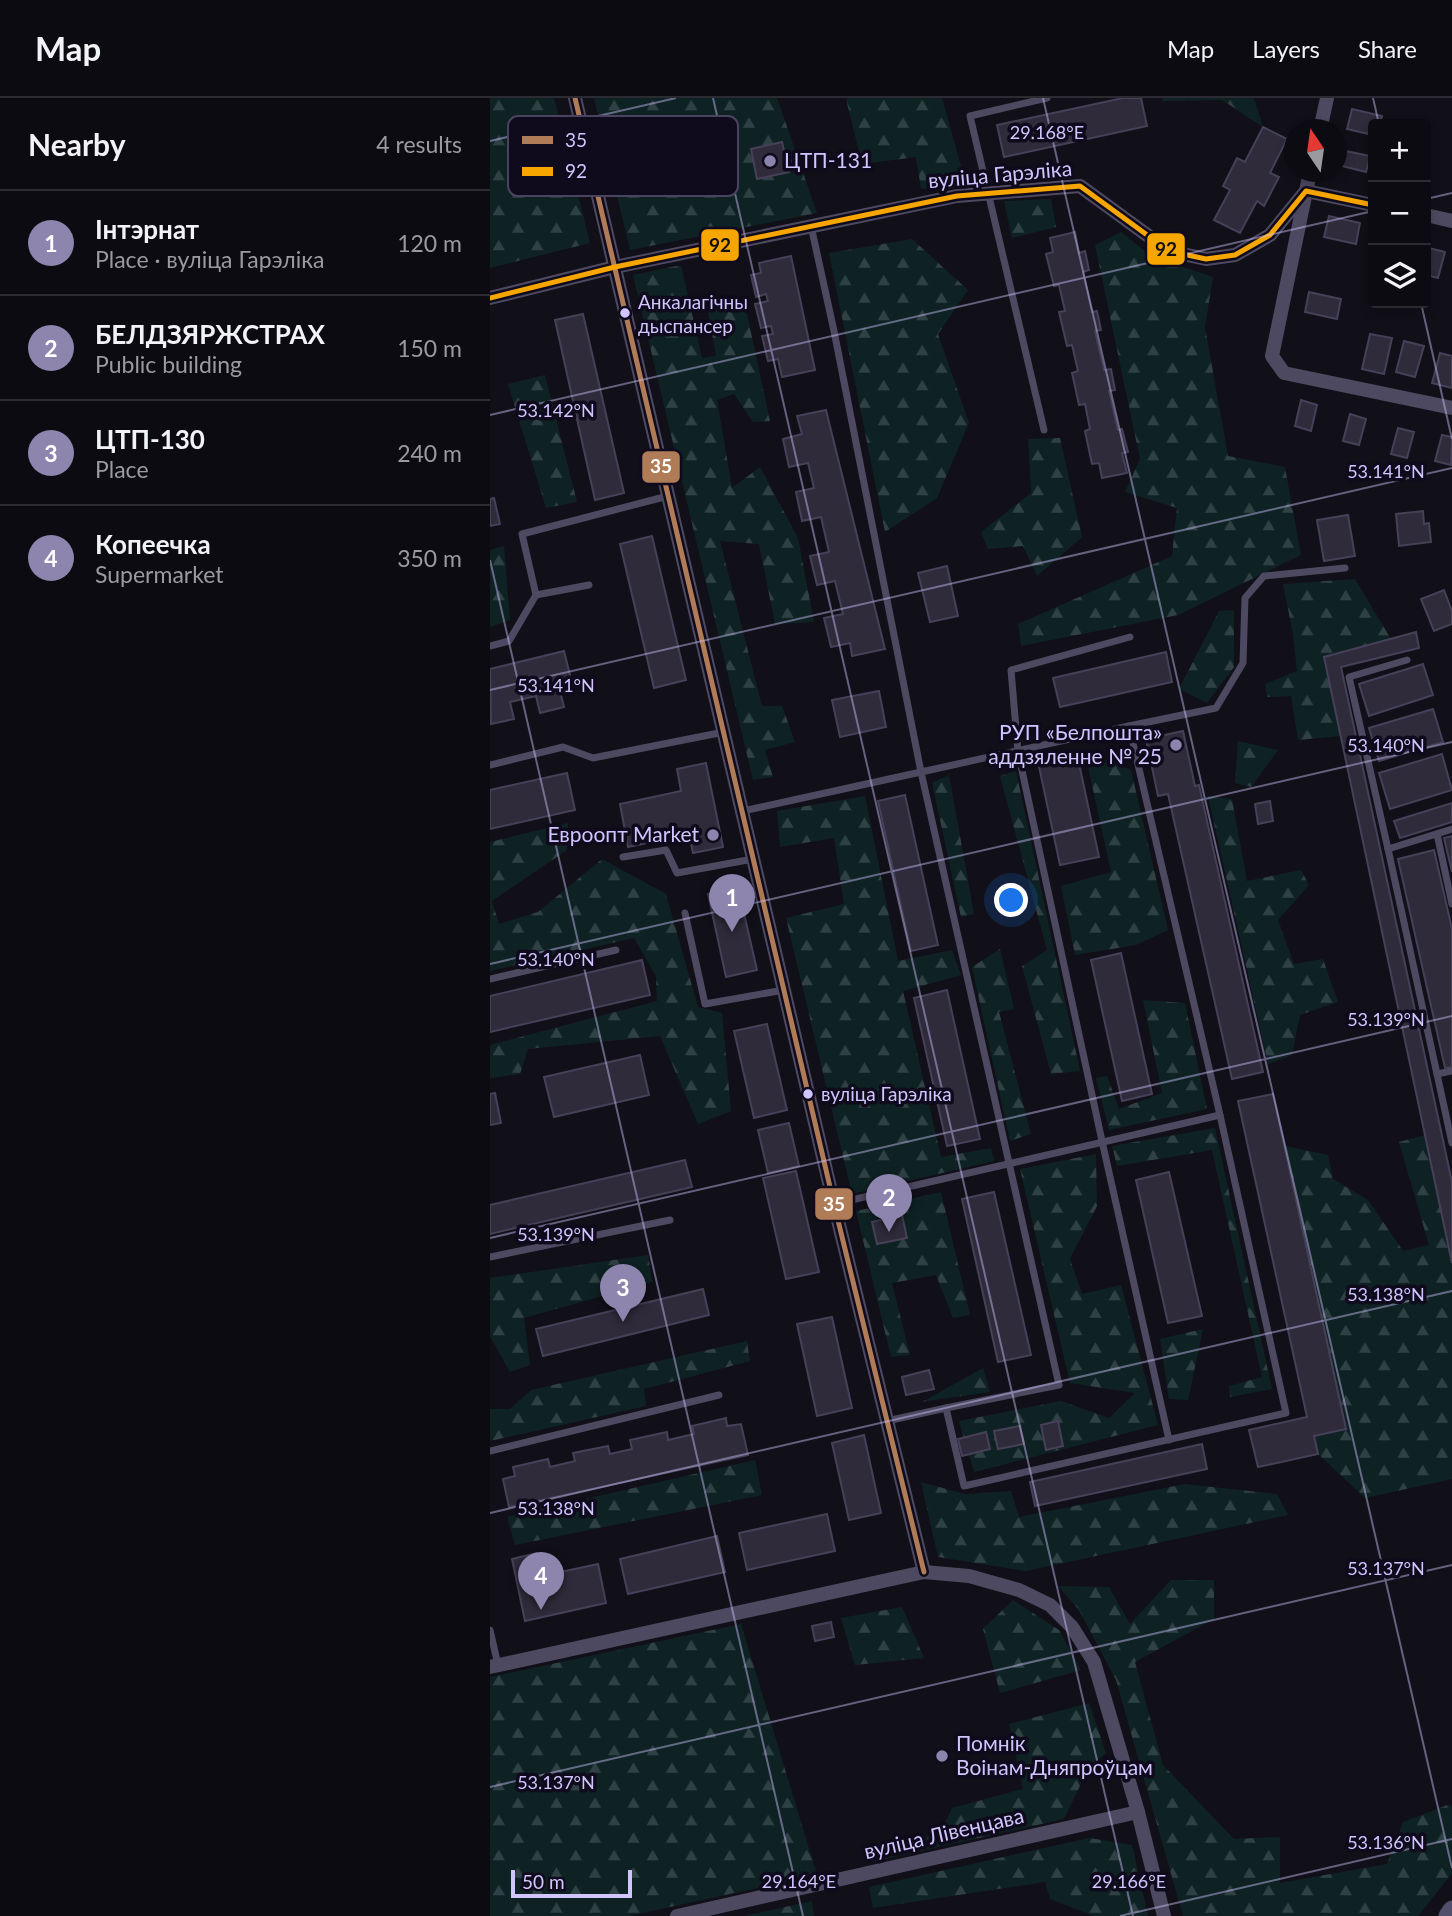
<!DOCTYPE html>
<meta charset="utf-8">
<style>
body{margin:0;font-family:Lato,sans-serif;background:#16141b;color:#f1f3f6}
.controls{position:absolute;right:21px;top:21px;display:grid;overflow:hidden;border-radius:7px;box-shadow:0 4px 10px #0003}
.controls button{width:63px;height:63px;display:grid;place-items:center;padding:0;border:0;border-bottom:2px solid #2d2b32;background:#0d0b12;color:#f1f3f6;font:35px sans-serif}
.compass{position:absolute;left:794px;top:21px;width:63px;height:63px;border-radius:50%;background:#0d0b12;box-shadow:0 4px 10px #0003;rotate:347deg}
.scale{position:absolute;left:21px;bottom:18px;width:121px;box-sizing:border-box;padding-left:7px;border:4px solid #d1c5ff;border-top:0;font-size:19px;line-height:24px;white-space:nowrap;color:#d1c5ff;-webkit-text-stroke:5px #0f0b1c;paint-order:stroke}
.you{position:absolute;left:522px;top:803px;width:24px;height:24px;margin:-18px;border:5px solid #fff;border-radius:50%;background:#1a73e8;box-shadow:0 0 0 10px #1a73e833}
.badge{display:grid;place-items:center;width:46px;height:46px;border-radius:50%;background:#8e85ae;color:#fff;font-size:23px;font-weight:700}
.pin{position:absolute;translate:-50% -58px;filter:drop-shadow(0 2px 4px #0008)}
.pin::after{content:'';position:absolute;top:37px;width:24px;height:21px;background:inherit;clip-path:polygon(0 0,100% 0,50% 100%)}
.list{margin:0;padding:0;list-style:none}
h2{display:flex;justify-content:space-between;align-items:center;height:91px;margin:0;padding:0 28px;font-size:30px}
h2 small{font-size:23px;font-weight:400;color:#9a9b9f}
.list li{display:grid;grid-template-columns:46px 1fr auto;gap:21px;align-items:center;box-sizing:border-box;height:105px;padding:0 28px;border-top:2px solid #2d2b32}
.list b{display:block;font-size:26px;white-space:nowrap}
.list p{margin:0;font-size:23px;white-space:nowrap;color:#9a9b9f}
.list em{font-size:23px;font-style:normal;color:#9a9b9f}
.icon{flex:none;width:38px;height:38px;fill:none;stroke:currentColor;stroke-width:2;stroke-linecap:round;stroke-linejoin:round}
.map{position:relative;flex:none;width:962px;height:1818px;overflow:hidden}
header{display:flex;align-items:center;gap:42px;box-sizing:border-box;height:98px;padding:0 35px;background:#0d0b12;border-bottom:2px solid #2d2b32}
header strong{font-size:33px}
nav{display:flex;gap:38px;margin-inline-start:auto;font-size:24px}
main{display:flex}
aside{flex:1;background:#0d0b12}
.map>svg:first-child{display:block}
.forest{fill:url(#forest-firs)}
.building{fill:#2f2b3b;stroke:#464058;stroke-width:2}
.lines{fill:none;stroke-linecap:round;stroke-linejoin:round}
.service{stroke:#4d4961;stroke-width:7}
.minor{stroke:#4d4961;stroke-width:14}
.secondary{stroke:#524f6c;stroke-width:19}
.bus-1-casing{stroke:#0f0b1c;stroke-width:10}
.bus-2-casing{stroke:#0f0b1c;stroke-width:10}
.bus-1{stroke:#b07c57;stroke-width:5}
.bus-2{stroke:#f7a600;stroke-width:5}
.ticks{fill:none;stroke:#d1c5ff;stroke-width:2;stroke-opacity:0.45}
.poi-dot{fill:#8e85ae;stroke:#0f0b1c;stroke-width:2.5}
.bus-dot{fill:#d1c5ff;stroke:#0f0b1c;stroke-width:2.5}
.labels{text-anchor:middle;stroke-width:7;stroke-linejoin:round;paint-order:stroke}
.bus-label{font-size:19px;fill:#d1c5ff;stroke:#0f0b1c;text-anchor:start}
.poi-label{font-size:21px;fill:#d1c5ff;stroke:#0f0b1c;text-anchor:start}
.street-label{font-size:21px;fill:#d1c5ff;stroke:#0f0b1c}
.key{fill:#0f0b1c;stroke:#494360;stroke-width:2}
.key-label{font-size:19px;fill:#d1c5ff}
.ticks-label{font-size:18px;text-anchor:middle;fill:#d1c5ff;stroke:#0f0b1c;stroke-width:7;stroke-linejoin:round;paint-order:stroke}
.line-badge{stroke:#0f0b1c;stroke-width:2.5}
.badge-label{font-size:19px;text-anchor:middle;font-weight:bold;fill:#fff}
.pale-badge-label{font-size:19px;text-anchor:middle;font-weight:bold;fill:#111}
</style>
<header>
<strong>Map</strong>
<nav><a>Map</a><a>Layers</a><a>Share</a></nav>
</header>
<main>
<aside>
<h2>Nearby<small>4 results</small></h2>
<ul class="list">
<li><span class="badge">1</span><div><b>Інтэрнат</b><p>Place · вуліца Гарэліка</p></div><em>120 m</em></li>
<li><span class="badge">2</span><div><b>БЕЛДЗЯРЖСТРАХ</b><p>Public building</p></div><em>150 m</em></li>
<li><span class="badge">3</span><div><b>ЦТП-130</b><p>Place</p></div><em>240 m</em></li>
<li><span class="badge">4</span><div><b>Копеечка</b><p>Supermarket</p></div><em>350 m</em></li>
</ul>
</aside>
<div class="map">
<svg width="962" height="1818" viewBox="0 0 962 1818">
<defs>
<pattern id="forest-firs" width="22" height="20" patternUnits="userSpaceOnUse" patternTransform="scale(1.75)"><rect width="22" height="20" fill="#0e2224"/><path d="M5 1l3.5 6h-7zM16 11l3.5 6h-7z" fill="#304145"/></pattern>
</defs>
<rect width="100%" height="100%" fill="#110f18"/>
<g class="forest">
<path d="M0 0H64L100 145 0 170Z"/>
<path d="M104 0H287L327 115 140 152Z"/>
<path d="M358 0H452L476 86 431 91 426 59 372 66 356 1Z"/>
<path d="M672 0H764L773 29 732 2 673 3Z"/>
<path d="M561 101 566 129 522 140 514 103Z"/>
<path d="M631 134 661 158 723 179 715 229 738 358 795 369 811 457 688 517 531 548 528 526 682 458 687 410 635 394 650 361 605 147Z"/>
<path d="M422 141 478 192 448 236 479 325 447 400 395 434 339 155Z"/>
<path d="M191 167 212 260 226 258 215 197 254 202 280 323 263 324 244 296 227 302 242 390 270 369 308 440 324 524 285 526 269 446 230 443 272 608H292L305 644 275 652 283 679 263 682 143 177Z"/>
<path d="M55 277 87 404 56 410 18 286Z"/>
<path d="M570 340 592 439 547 478 533 448 498 451 491 434 541 395 538 341Z"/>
<path d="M14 448 20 522 0 529V452Z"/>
<path d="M865 481 901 541 834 559 851 638 808 642 801 598 777 599 775 586 807 573 803 536 793 486Z"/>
<path d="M744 512V569L717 605 689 591 729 513Z"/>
<path d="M748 643 788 652 761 689 745 685Z"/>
<path d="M595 655 641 672 678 832 646 847 585 857 571 788 621 774Z"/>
<path d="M526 673 590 973 561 976 532 868 557 852 510 678Z"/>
<path d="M459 677 484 816 471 819 442 685Z"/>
<path d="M375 698 408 863 462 852 471 877 413 893 451 1059 501 1050 504 1063 362 1096 296 820 354 806 344 740 290 749 287 713Z"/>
<path d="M718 698 742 701 757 783 811 772 819 787 788 822 804 866 833 861 848 904 810 917 802 957 778 966Z"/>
<path d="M78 725 77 752 2 803 9 826 48 814 112 761 176 796 208 909 232 915 241 1013 208 1026 170 938 38 951 30 976 0 980V947L167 903 166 878 144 840 0 873V744Z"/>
<path d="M510 851 524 911 509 914 541 1036 520 1043 482 869Z"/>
<path d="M653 902 695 905 717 1011 619 1032 606 980 617 978 629 1011 672 995Z"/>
<path d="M725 1030 782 1291 740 1299 739 1288 772 1279 722 1052 627 1068 622 1048Z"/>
<path d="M935 1037 962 1165V1381L875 1400 828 1356 824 1338 856 1330 795 1048 838 1057 843 1081 878 1102 913 1153 939 1147 909 1044Z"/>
<path d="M606 1056 607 1108 580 1161 592 1196 631 1187 668 1327 484 1374 469 1323 571 1303 619 1320 645 1295 580 1285 530 1071Z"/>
<path d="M451 1094 480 1217 463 1220 446 1177 402 1185 420 1257 401 1259 366 1113Z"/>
<path d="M158 1157 162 1184 34 1220 40 1267 20 1274 0 1238V1180Z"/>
<path d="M713 1231 698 1302 679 1301 670 1241Z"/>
<path d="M257 1243 260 1263 154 1291 156 1308 0 1343V1311H20L41 1292Z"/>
<path d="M493 1270 500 1294 431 1304H432Z"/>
<path d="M265 1362 272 1397 25 1447 17 1419Z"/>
<path d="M431 1384 475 1396 521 1393 529 1419 695 1386 787 1396 798 1417 536 1473 448 1459Z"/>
<path d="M681 1482H724V1521L645 1564 673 1667 744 1741 790 1739V1785L897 1766 913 1724 960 1706 962 1709V1775L928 1818H693L626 1582 589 1512 568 1488 619 1489 640 1526Z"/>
<path d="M523 1502 569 1532 591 1572 510 1595 493 1531Z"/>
<path d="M412 1509 434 1560 365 1567 351 1520Z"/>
<path d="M251 1526 327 1777 139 1818H0V1579Z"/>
<path d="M599 1605 616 1655 599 1669 574 1721 381 1764 452 1732 462 1710 533 1691 519 1626Z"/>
<path d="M599 1740 642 1747 658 1818H604L560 1801 555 1784 383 1810 379 1789Z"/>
<path d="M322 1803 324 1818H254Z"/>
</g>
<g class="building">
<path d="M633 0H651L657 28 514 59 507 27Z"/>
<path d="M862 11 892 18 890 26H883V37L857 31Z"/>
<path d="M773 29 797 41 780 75 789 79 774 108 767 103 750 135 724 122 740 92 733 88 747 60 755 64Z"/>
<path d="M292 44 299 74 267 81 261 51Z"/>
<path d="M856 53 880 58 876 74 852 68Z"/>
<path d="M839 118 870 125 866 146 834 139Z"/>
<path d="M585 134 589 155 595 153 599 172 593 174 602 214 607 213 611 232 605 233 614 272 621 271 625 292 619 293 628 332 632 331 638 354 632 355 637 375 612 380 609 365 602 366 595 333 600 331 595 306 589 307 582 275 588 273 582 247 577 248 569 214 575 213 569 187 564 188 556 156 563 154 560 140Z"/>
<path d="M939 150 955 154 948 180 936 177V164Z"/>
<path d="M301 158 325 272 292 279 288 261 278 263 272 238 283 236 281 228 271 230 265 206 278 203 276 196 266 199 261 177 271 175 269 165Z"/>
<path d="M819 194 851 201 847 221 815 214Z"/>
<path d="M93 216 134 395 105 402 65 222Z"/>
<path d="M880 236 902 240 894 276 872 271Z"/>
<path d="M914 243 934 248 925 279 906 274Z"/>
<path d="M950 255 962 258V290L942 285Z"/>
<path d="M811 302 827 307 821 333 805 328Z"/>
<path d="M336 312 395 551 362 558 360 545 341 549 334 520 353 516 345 483 327 487 320 458 339 454 331 419 312 423 306 394 324 390 318 365 299 369 293 341 312 336 307 318Z"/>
<path d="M860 316 876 321 869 347 853 343Z"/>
<path d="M908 330 924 334 917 360 901 356Z"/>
<path d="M952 337 962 339 961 367 945 363Z"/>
<path d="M4 400 10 426 0 428V401Z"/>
<path d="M933 413 934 426 939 425 941 444 909 448 906 416Z"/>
<path d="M858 417 865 458 834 463 827 422Z"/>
<path d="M162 438 196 582 164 590 130 446Z"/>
<path d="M457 468 468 518 440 524 428 475Z"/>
<path d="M954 492 962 513V526L944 533 931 501Z"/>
<path d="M926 534 929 550 851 569 962 1084V1165L834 559Z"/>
<path d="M74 553 83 589 70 593 74 609 50 615 46 598 20 604 24 621 1 626 0 571Z"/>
<path d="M676 554 682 584 570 609 563 580Z"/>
<path d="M933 566 943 597 879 618 869 586Z"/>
<path d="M389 593 396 629 350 639 342 602Z"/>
<path d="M943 611 953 644 889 663 879 630Z"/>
<path d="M693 633 705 688 709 687 773 974 742 981 678 696 668 698 656 641Z"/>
<path d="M587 656 609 759 570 767 548 664Z"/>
<path d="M952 656 962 692 900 711 889 675Z"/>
<path d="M216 665 233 749 203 755 199 736 138 749 130 706 191 693 187 671Z"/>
<path d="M77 675 85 712 0 731V692Z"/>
<path d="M415 697 448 847 421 853 388 703Z"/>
<path d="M780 703 783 723 768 726 765 706Z"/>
<path d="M962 705V724L910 740 904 723Z"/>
<path d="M962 738V774L954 740Z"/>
<path d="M944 752 962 831V969L955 970 908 761Z"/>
<path d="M248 789 267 872 236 879 218 796Z"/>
<path d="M631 855 662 996 632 1003 601 862Z"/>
<path d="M152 862 160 897 0 934V898Z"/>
<path d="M457 892 490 1041 457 1048 424 900Z"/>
<path d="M277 926 297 1012 264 1020 244 933Z"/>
<path d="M150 957 159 997 64 1019 54 979Z"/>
<path d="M5 995 11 1025 0 1027V996Z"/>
<path d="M783 996 856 1331 824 1338 828 1356 768 1369 759 1332 817 1319 748 1003Z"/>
<path d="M299 1025 309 1068 278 1075 268 1032Z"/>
<path d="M195 1062 202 1089 0 1136V1107Z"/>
<path d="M306 1073 329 1174 296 1181 273 1080Z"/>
<path d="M679 1074 712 1218 678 1225 646 1082Z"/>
<path d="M504 1094 541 1257 508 1264 472 1101Z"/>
<path d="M412 1117 417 1140 387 1146 382 1124Z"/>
<path d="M213 1191 219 1217 53 1258 46 1231Z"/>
<path d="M342 1219 362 1310 327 1318 307 1226Z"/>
<path d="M439 1272 444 1291 416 1297 412 1279Z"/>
<path d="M236 1320 237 1328 251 1326 258 1357 19 1409 13 1381 25 1378 23 1369 58 1361 60 1369 85 1363 83 1355 118 1348 120 1356 142 1351 140 1342 177 1334 178 1342 204 1336 202 1328Z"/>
<path d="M568 1323 573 1348 556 1352 551 1327Z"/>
<path d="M530 1328 534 1346 508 1351 504 1333Z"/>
<path d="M496 1334 500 1351 472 1358 468 1341Z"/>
<path d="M374 1337 391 1415 359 1422 342 1345Z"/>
<path d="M712 1346 717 1371 545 1408 540 1384Z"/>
<path d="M337 1416 345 1453 257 1472 249 1435Z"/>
<path d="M227 1438 235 1474 138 1496 130 1461Z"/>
<path d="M47 1455 52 1478 108 1466 116 1505 35 1523 22 1461Z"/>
<path d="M341 1524 344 1539 325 1543 322 1528Z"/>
</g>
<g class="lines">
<g class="service">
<path d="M554 332 480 18 557 0"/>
<path d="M99 487 46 497 32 436 178 398"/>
<path d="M640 539 521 572 528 654 612 1043 679 1342"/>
<path d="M0 548 19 543 46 497"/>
<path d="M639 628 730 1017 796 1315 474 1388 456 1310 569 1287 431 674Z"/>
<path d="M639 628 726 610 753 565 755 500 774 478 855 470"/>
<path d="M0 667 73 649 103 660 234 634"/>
<path d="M253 713 431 674 344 233 321 128"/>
<path d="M962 731 898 751 962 1045"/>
<path d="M947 736 962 806"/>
<path d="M898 751 859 579 917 562"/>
<path d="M133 759 176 752 187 775 263 761"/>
<path d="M195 815 215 906 294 892"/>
<path d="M0 881 126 852"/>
<path d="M947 976 962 973"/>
<path d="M344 1106 730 1017"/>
<path d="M0 1159 180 1122"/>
<path d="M397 1323 456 1310"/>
<path d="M0 1353 229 1297"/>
<path d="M0 1532 8 1567"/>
</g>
<g class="minor">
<path d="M85 0 344 1106 434 1474"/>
<path d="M830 32 837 0"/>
<path d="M820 74 782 258 794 275 962 310"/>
<path d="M936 117 962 123"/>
<path d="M0 200 125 169 467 98 590 88 679 153 716 161 745 157 780 137 816 93 883 107"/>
<path d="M0 1569 434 1474 479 1478 529 1492 560 1507 582 1529 604 1564 648 1714 674 1818"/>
<path d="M187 1818 648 1714"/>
</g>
<path class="secondary" d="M958 1818 962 1812"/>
<defs>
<path id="bus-1" d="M85 0 344 1106 434 1474"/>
<path id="bus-2" d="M0 200 125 169 467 98 590 88 679 153 716 161 745 157 780 137 816 93 883 107"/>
</defs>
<use href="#bus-1" class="bus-1-casing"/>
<use href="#bus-2" class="bus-2-casing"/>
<use href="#bus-1" class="bus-1"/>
<use href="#bus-2" class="bus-2"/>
</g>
<path class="ticks" d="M223 0 643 1818M553 0 962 1770M883 0 889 26M0 43 186 0M936 101 962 95M931 205 962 341M0 317 883 113M0 462 313 1818M0 592 962 370M0 866 962 644M0 1140 962 918M0 1415 962 1193M0 1689 962 1467M630 1818 962 1741"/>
<g class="poi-dot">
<circle cx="280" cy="63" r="7"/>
<circle cx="686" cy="647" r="7"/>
<circle cx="223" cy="737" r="7"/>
<circle cx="452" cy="1658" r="7"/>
</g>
<g class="bus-dot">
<circle cx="135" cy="215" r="6"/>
<circle cx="318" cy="996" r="6"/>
</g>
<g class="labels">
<g class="bus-label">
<text x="148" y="211">Анкалагічны<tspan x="148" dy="24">дыспансер</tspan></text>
<text x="331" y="1003">вуліца Гарэліка</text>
</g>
<g class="poi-label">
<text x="294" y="70">ЦТП-131</text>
<text x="672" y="642" text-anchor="end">РУП «Белпошта»<tspan x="672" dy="24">аддзяленне № 25</tspan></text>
<text x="209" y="744" text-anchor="end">Евроопт Market</text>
<text x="466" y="1653">Помнік<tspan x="466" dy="24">Воінам-Дняпроўцам</tspan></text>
</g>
<g class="street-label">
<text transform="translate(510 77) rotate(-5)" y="7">вуліца Гарэліка</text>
<text transform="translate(454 1736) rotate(-13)" y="7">вуліца Лівенцава</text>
</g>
</g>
<rect x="18" y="18" width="230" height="80" rx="10" class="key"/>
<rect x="32" y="38" width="31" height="8" fill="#b07c57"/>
<rect x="32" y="69" width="31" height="9" fill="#f7a600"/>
<g class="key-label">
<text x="75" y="49">35</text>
<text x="75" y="80">92</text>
</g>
<g class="ticks-label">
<text x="557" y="41">29.168°E</text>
<text x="66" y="319">53.142°N</text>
<text x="896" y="380">53.141°N</text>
<text x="66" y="594">53.141°N</text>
<text x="896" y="654">53.140°N</text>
<text x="66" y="868">53.140°N</text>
<text x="896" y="928">53.139°N</text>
<text x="66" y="1143">53.139°N</text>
<text x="896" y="1203">53.138°N</text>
<text x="66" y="1417">53.138°N</text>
<text x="896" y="1477">53.137°N</text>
<text x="66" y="1691">53.137°N</text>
<text x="896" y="1751">53.136°N</text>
<text x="309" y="1790">29.164°E</text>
<text x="639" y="1790">29.166°E</text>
</g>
<g class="line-badge">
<rect x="210" y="130" width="40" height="34" rx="7" fill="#f7a600"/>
<rect x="656" y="134" width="40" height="34" rx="7" fill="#f7a600"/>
<rect x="151" y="352" width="40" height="34" rx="7" fill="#b07c57"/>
<rect x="324" y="1089" width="40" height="34" rx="7" fill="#b07c57"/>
</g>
<g class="badge-label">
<text x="171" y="375">35</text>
<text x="344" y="1113">35</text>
</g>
<g class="pale-badge-label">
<text x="230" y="154">92</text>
<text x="676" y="158">92</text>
</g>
</svg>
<div class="controls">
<button>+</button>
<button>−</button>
<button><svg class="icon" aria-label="layers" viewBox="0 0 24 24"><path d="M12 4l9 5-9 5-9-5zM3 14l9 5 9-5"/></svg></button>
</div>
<svg class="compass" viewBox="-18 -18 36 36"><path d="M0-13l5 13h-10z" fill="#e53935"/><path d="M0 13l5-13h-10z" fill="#9a9b9f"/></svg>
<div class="scale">50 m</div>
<div class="you"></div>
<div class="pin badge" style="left:242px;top:834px">1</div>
<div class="pin badge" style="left:399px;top:1134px">2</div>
<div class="pin badge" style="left:133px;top:1224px">3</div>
<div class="pin badge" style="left:51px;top:1512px">4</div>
</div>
</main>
